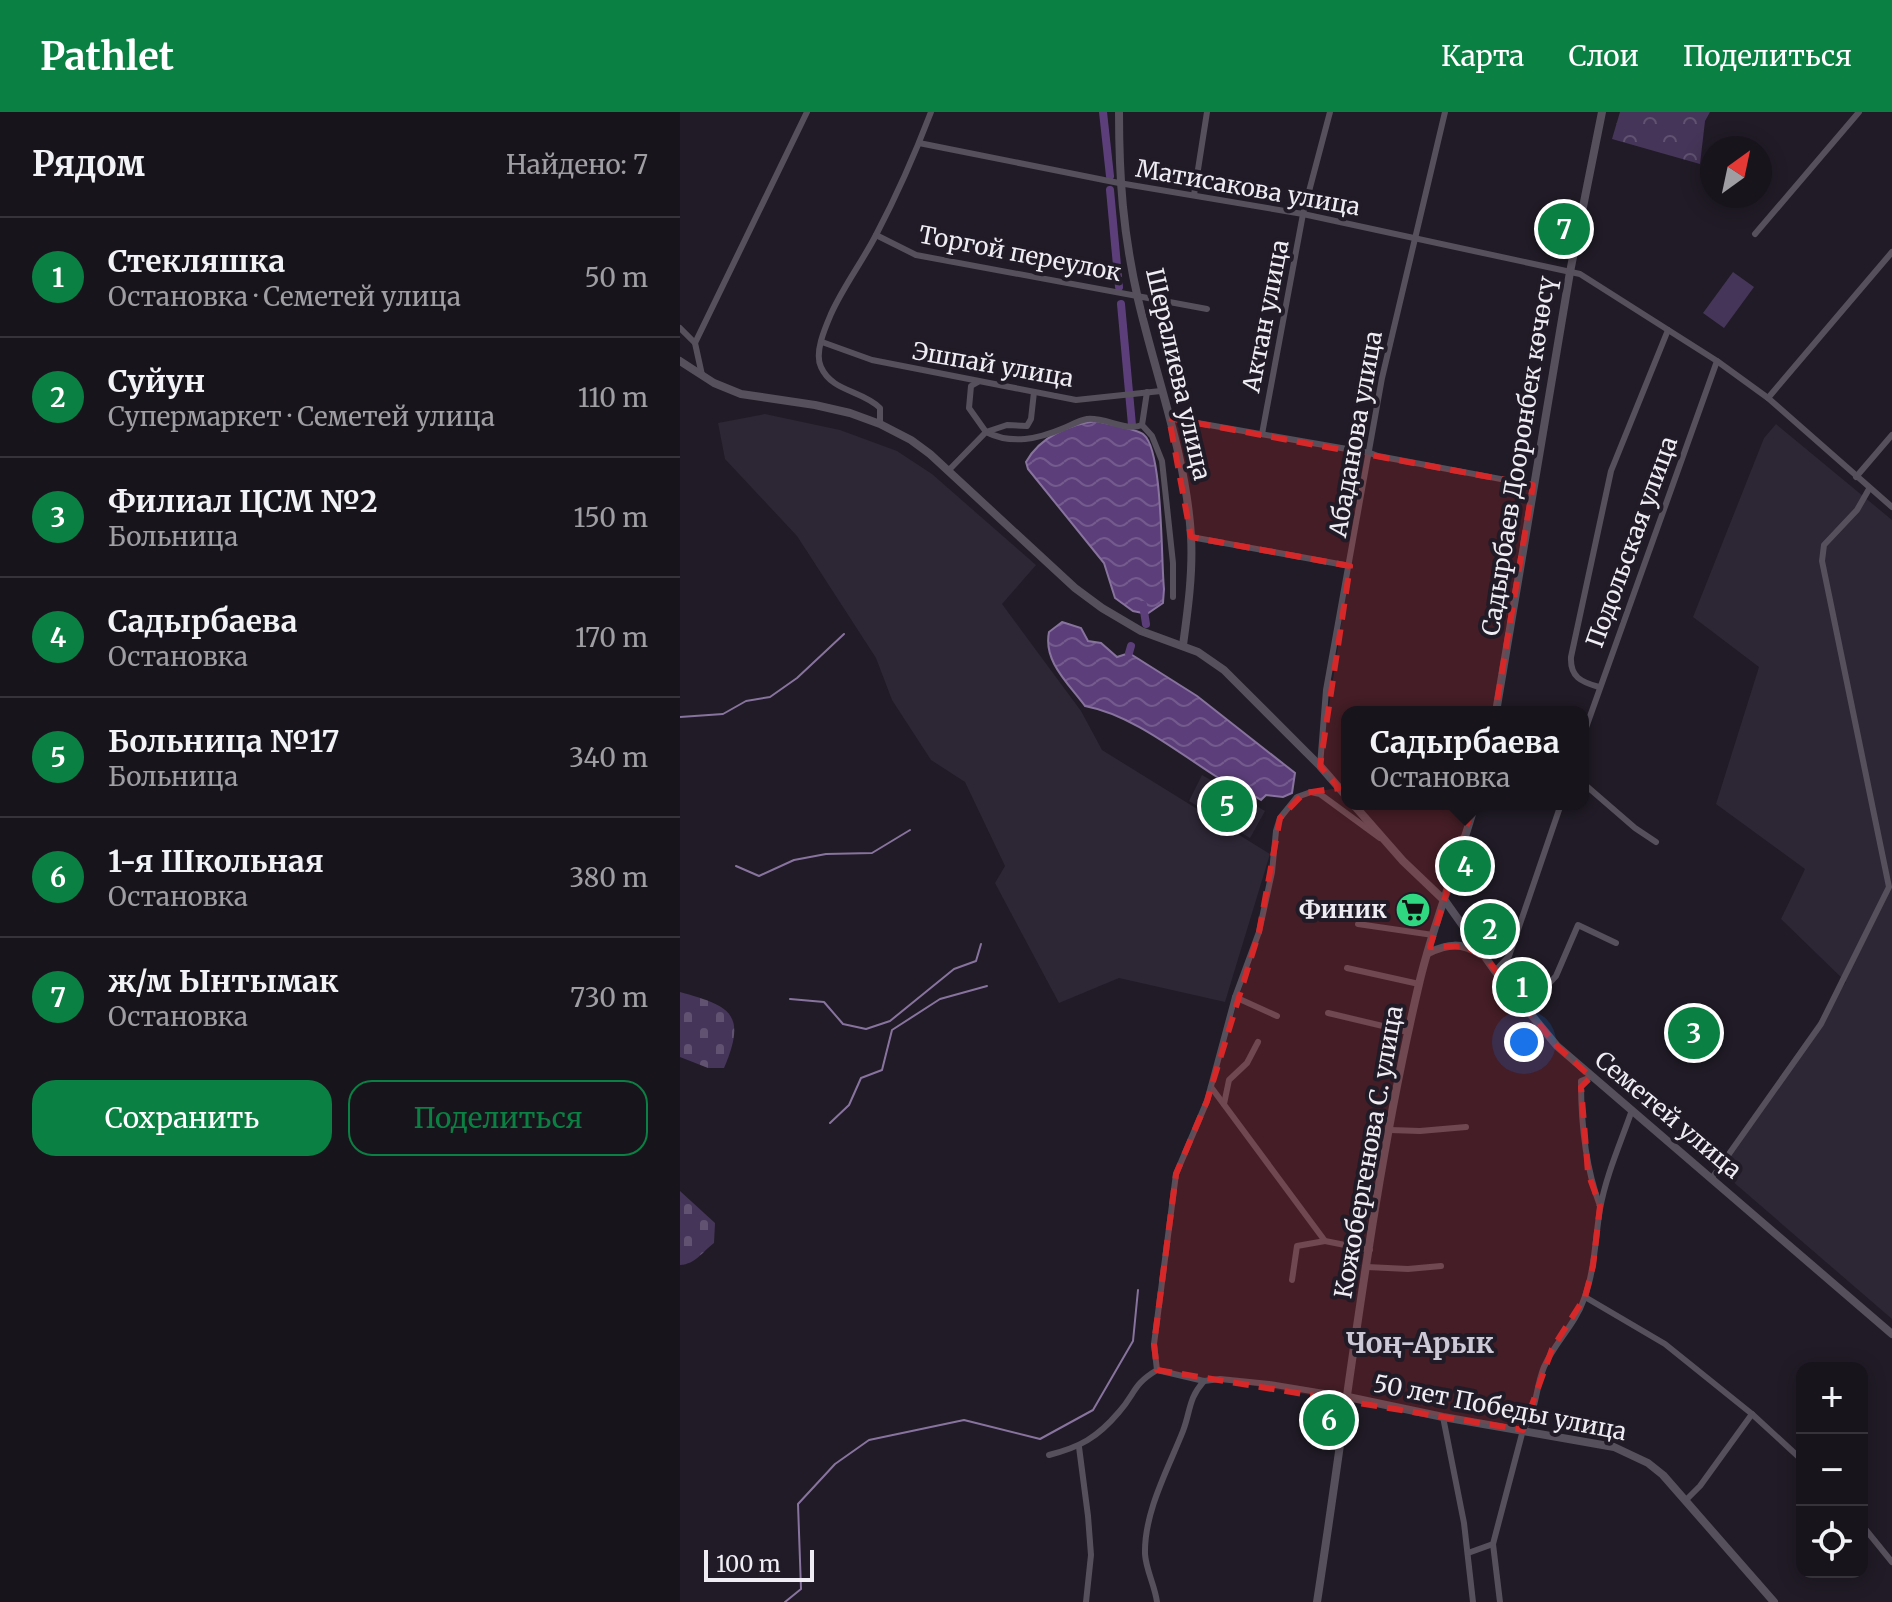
<!DOCTYPE html>
<html lang="ru">
<meta charset="utf-8">
<style>
body{margin:0;font-family:Merriweather,serif;background:#252129;color:#f1f3f6}
.controls{position:absolute;right:24px;bottom:24px;display:grid;overflow:hidden;border-radius:16px;box-shadow:0 4px 20px #0003}
.controls button{width:72px;height:72px;display:grid;place-items:center;padding:0;border:0;border-bottom:2px solid #36333b;background:#18141c;color:#f1f3f6;font:40px sans-serif}
.compass{position:absolute;left:1020px;top:24px;width:72px;height:72px;border-radius:50%;background:#18141c;box-shadow:0 4px 20px #0003;rotate:33deg}
.scale{position:absolute;left:24px;bottom:20px;width:110px;box-sizing:border-box;padding-left:8px;border:4px solid #efecf3;border-top:0;font-size:22px;line-height:28px;white-space:nowrap;color:#efecf3;-webkit-text-stroke:6px #201b26;paint-order:stroke}
.you{position:absolute;left:844px;top:930px;width:28px;height:28px;margin:-20px;border:6px solid #fff;border-radius:50%;background:#1a73e8;box-shadow:0 0 0 12px #1a73e833}
.badge{display:grid;place-items:center;width:52px;height:52px;border-radius:50%;background:#0b8043;color:#fff;font-size:26px;font-weight:700}
.pin{position:absolute;translate:-50% -50%;border:4px solid #fff;box-shadow:0 2px 8px #0006}
.popup{position:absolute;left:661px;top:594px;width:248px;height:104px;box-sizing:border-box;display:grid;place-content:center;border-radius:16px;background:#18141c;filter:drop-shadow(0 2px 6px #0005);font-size:26px;white-space:nowrap;color:#9f9ea3}
.popup b{font-size:30px;color:#f1f3f6}
.popup::after{content:'';position:absolute;left:50%;top:100%;margin-left:-16px;border:16px solid transparent;border-top-color:#18141c}
.list{margin:0;padding:0;list-style:none}
h2{display:flex;justify-content:space-between;align-items:center;height:104px;margin:0;padding:0 32px;font-size:34px}
h2 small{font-size:26px;font-weight:400;color:#9f9ea3}
.list li{display:grid;grid-template-columns:52px 1fr auto;gap:24px;align-items:center;box-sizing:border-box;height:120px;padding:0 32px;border-top:2px solid #36333b}
.list b{display:block;font-size:30px;white-space:nowrap}
.list p{margin:0;font-size:26px;white-space:nowrap;color:#9f9ea3}
.list em{font-size:26px;font-style:normal;color:#9f9ea3}
.actions{display:flex;gap:16px;padding:24px 32px}
.actions a{flex:1;padding:18px 0;border:2px solid #0b8043;border-radius:24px;text-align:center;font-size:28px;color:#0b8043}
.actions .main{background:#0b8043;color:#fff}
.icon{flex:none;width:44px;height:44px;fill:none;stroke:currentColor;stroke-width:2;stroke-linecap:round;stroke-linejoin:round}
.map{position:relative;flex:none;width:1212px;height:1490px;overflow:hidden}
header{display:flex;align-items:center;gap:48px;box-sizing:border-box;height:112px;padding:0 40px;background:#0b8043;color:#fff}
header strong{font-size:38px}
nav{display:flex;gap:44px;margin-inline-start:auto;font-size:28px}
main{display:flex}
aside{flex:1;background:#18141c}
.map>svg:first-child{display:block}
.built{fill:#2d2635}
.green{fill:#453558}
.cemetery{fill:url(#cemetery-stones)}
.park{fill:url(#park-crowns)}
.water{fill:url(#water-waves);stroke:#88739e;stroke-width:2}
.lines{fill:none;stroke-linecap:round;stroke-linejoin:round}
.stream{stroke:#88739e;stroke-width:2}
.canal{stroke:#5c3f7a;stroke-width:8}
.street{stroke:#56505c;stroke-width:6}
.secondary{stroke:#56505c;stroke-width:8}
.marked{fill:#d62828;fill-opacity:0.2;stroke:#d62828;stroke-width:6;stroke-dasharray:16 10;stroke-linejoin:round}
.labels{text-anchor:middle;stroke-width:8;stroke-linejoin:round;paint-order:stroke}
.street-label{font-size:24px;fill:#efecf3;stroke:#201b26}
.poi-label{font-size:24px;font-weight:bold;fill:#efecf3;stroke:#201b26;text-anchor:end}
.quarter-label{font-size:28px;font-weight:bold;fill:#cdc8d6;stroke:#201b26}
</style>
<header>
<strong>Pathlet</strong>
<nav><a>Карта</a><a>Слои</a><a>Поделиться</a></nav>
</header>
<main>
<aside>
<h2>Рядом<small>Найдено: 7</small></h2>
<ul class="list">
<li><span class="badge">1</span><div><b>Стекляшка</b><p>Остановка · Семетей улица</p></div><em>50 m</em></li>
<li><span class="badge">2</span><div><b>Суйун</b><p>Супермаркет · Семетей улица</p></div><em>110 m</em></li>
<li><span class="badge">3</span><div><b>Филиал ЦСМ №2</b><p>Больница</p></div><em>150 m</em></li>
<li><span class="badge">4</span><div><b>Садырбаева</b><p>Остановка</p></div><em>170 m</em></li>
<li><span class="badge">5</span><div><b>Больница №17</b><p>Больница</p></div><em>340 m</em></li>
<li><span class="badge">6</span><div><b>1-я Школьная</b><p>Остановка</p></div><em>380 m</em></li>
<li><span class="badge">7</span><div><b>ж/м Ынтымак</b><p>Остановка</p></div><em>730 m</em></li>
</ul>
<div class="actions"><a class="main">Сохранить</a><a>Поделиться</a></div>
</aside>
<div class="map">
<svg width="1212" height="1490" viewBox="0 0 1212 1490">
<defs>
<pattern id="cemetery-stones" width="16" height="16" patternUnits="userSpaceOnUse" patternTransform="scale(2)"><rect width="16" height="16" fill="#453558"/><path d="M2 7V4a2 2 0 0 1 4 0v3zM10 15v-3a2 2 0 0 1 4 0v3z" fill="#605270"/></pattern>
<pattern id="park-crowns" width="20" height="18" patternUnits="userSpaceOnUse" patternTransform="scale(2)"><rect width="20" height="18" fill="#453558"/><path d="M2 6a3 3 0 1 1 6 0M12 15a3 3 0 1 1 6 0" fill="none" stroke="#605270"/></pattern>
<pattern id="water-waves" width="16" height="10" patternUnits="userSpaceOnUse" patternTransform="scale(2)"><rect width="16" height="10" fill="#5c3f7a"/><path d="M0 5q4-4 8 0t8 0" fill="none" stroke="#745b8d"/></pattern>
</defs>
<rect width="100%" height="100%" fill="#201b26"/>
<g class="built">
<path d="M85 302 160 318 217 339 252 362 356 453 322 492 401 599 422 638 590 742 545 890 439 866 379 891 315 771 325 754 285 670 251 648 212 588 196 546 117 424 45 347 38 311Z"/>
<path d="M1096 312 1212 408V1207L1037 1056 1166 870 1101 807 1125 757 1036 692 1079 555 1013 505 1084 326Z"/>
<path d="M522 663 585 699 570 726 509 689Z"/>
</g>
<path class="green" d="M1053 160 1074 175 1044 216 1023 201Z"/>
<g class="cemetery">
<path d="M0 880C51 894 67 902 44 956H28L0 945Z"/>
<path d="M0 1079 35 1111 34 1131C22 1140 16 1152 0 1153Z"/>
</g>
<path class="park" d="M940 0H1030L1025 9 1020 52 932 27Z"/>
<g class="water">
<path d="M417 309C427 312 458 317 464 323 483 339 481 449 484 477L483 491 467 502 453 499 435 486 424 451 348 357 346 350C360 325 389 312 417 309Z"/>
<path d="M382 510 401 516 408 529 421 531 437 545 449 541 517 584 615 661 612 681 603 685 586 683 581 688C567 679 551 674 537 665 496 639 452 603 405 594 388 571 363 549 369 520Z"/>
</g>
<g class="lines">
<g class="stream">
<path d="M0 605 43 602 66 589 90 585 117 566 164 522"/>
<path d="M56 754 79 764 114 748 146 742 192 741 230 718"/>
<path d="M110 887 144 890 163 912 186 917 210 909 274 857 296 849 301 832"/>
<path d="M150 1011 169 993 181 966 202 958 212 918 260 887 307 874"/>
<path d="M105 1490 121 1477 118 1392 155 1352 189 1328 284 1308 360 1327 413 1298 453 1229 458 1178"/>
</g>
<g class="canal">
<path d="M423 0 430 64"/>
<path d="M430 78 439 175"/>
<path d="M441 192 452 313"/>
<path d="M463 493 466 512"/>
<path d="M449 541 451 534"/>
</g>
<g class="street">
<path d="M239 31 439 71 623 102 900 162 1037 249 1088 286 1212 395"/>
<path d="M514 83 527 0"/>
<path d="M1075 122 1179 0"/>
<path d="M196 123 236 143 527 197"/>
<path d="M0 216 15 231"/>
<path d="M142 230 192 248 396 288 481 279"/>
<path d="M22 263 15 231 127 0"/>
<path d="M298 270 291 274 289 296 306 320 327 313 347 314 351 307 354 280"/>
<path d="M467 280 462 313 472 324 482 349 493 451V485"/>
<path d="M1088 286 1212 140"/>
<path d="M489 306 690 341 698 344 853 373"/>
<path d="M200 312V296C182 278 152 280 141 255 134 241 145 216 151 202 163 175 182 150 196 123 217 83 235 42 251 0"/>
<path d="M582 322 623 102 650 0"/>
<path d="M268 359 306 320C332 333 358 327 384 316 391 313 400 308 407 307 426 305 445 320 462 313"/>
<path d="M1176 365 1212 323"/>
<path d="M511 425 670 454"/>
<path d="M919 575C901 570 890 565 891 545L931 359 988 218"/>
<path d="M903 624 1037 249"/>
<path d="M640 654 646 578 702 266 765 0"/>
<path d="M903 671 955 716 976 730"/>
<path d="M678 812 753 823"/>
<path d="M667 856 739 872"/>
<path d="M815 859 829 844 881 692"/>
<path d="M555 885 597 904"/>
<path d="M846 897 876 864 898 813 936 831"/>
<path d="M648 901 728 920"/>
<path d="M911 965 901 969C901 1012 905 1054 920 1094"/>
<path d="M531 975 645 1129 690 1138"/>
<path d="M544 992 549 968 567 951 578 930"/>
<path d="M710 1018 740 1019 786 1015"/>
<path d="M1032 1066 1141 912 1209 775 1142 449 1144 433 1177 398 1189 377"/>
<path d="M687 1155 728 1157 761 1154"/>
<path d="M612 1168 617 1134 645 1129"/>
<path d="M905 1185 985 1232 1072 1302 1122 1348"/>
<path d="M477 1258 474 1232 496 1062 527 989 555 885 579 820 592 760 596 719 600 706 617 685 631 680 640 682 700 726"/>
<path d="M763 1305 784 1411 793 1490"/>
<path d="M399 1335 408 1404 411 1443 406 1490"/>
<path d="M369 1343C400 1335 417 1326 439 1300 456 1281 452 1273 477 1258L524 1269 540 1267 589 1272 668 1285"/>
<path d="M1005 1389 1020 1374 1072 1302"/>
<path d="M1182 1413 1212 1450"/>
<path d="M813 1432 820 1490"/>
<path d="M788 1441 813 1432 843 1318C857 1299 855 1277 864 1255 875 1230 895 1213 904 1187 915 1158 915 1127 920 1097 926 1063 941 1030 952 998"/>
<path d="M477 1490C475 1474 466 1458 465 1442 464 1400 488 1357 503 1319 511 1298 508 1287 524 1269"/>
</g>
<g class="secondary">
<path d="M439 0C439 67 443 121 458 187 476 265 506 343 511 424 513 460 508 497 503 533"/>
<path d="M0 249 34 271 61 282 135 293 170 301 200 312 231 328 250 342 395 476 422 496 461 519 518 540 544 558 640 654 667 685"/>
<path d="M816 600 890 160 922 0"/>
<path d="M673 692 723 749 766 790 815 859 877 934 1212 1222"/>
<path d="M748 841C768 832 781 830 800 842"/>
<path d="M668 1285 763 1305 934 1335 968 1351 983 1363 1094 1490"/>
<path d="M637 1490C669 1284 691 1075 739 872 753 811 778 752 795 692"/>
</g>
</g>
<path class="marked" d="M489 306 853 373 808 644 750 835 784 834 805 845 877 934 911 965 901 975 908 1061 920 1094 913 1154 905 1185 872 1237 843 1318 477 1258 474 1232 496 1062 527 989 579 820 600 706 624 681 659 676 640 654 670 454 511 425Z"/>
<defs>
<symbol id="supermarket-disc" viewBox="-11 -11 22 22"><circle r="9.5" fill="#31d882" stroke="#201b26"/><path d="M-6-5.5h2.5l.6 2H6L4.5 2H-2.5L-4.4-4H-6ZM-1.5 3.2a1.3 1.3 0 1 0 .1 0ZM3 3.2a1.3 1.3 0 1 0 .1 0Z" fill="#111"/></symbol>
</defs>
<g fill-rule="evenodd">
<use href="#supermarket-disc" x="713" y="778" width="40" height="40"/>
</g>
<g class="labels">
<g class="street-label">
<text transform="translate(568 76) rotate(10)" y="8">Матисакова улица</text>
<text transform="translate(340 142) rotate(11)" y="8">Торгой переулок</text>
<text transform="translate(586 204) rotate(-79)" y="8">Актан улица</text>
<text transform="translate(313 253) rotate(10)" y="8">Эшпай улица</text>
<text transform="translate(498 262) rotate(77)" y="8">Шералиева улица</text>
<text transform="translate(676 322) rotate(-80)" y="8">Абаданова улица</text>
<text transform="translate(839 344) rotate(-81)" y="8">Садырбаев Дооронбек көчөсү</text>
<text transform="translate(952 430) rotate(-70)" y="8">Подольская улица</text>
<text transform="translate(988 1003) rotate(40)" y="8">Семетей улица</text>
<text transform="translate(689 1040) rotate(-80)" y="8">Кожобергенова С. улица</text>
<text transform="translate(820 1296) rotate(11)" y="8">50 лет Победы улица</text>
</g>
<g class="poi-label">
<text x="707" y="806">Финик</text>
</g>
<g class="quarter-label">
<text x="740" y="1241">Чоң-Арык</text>
</g>
</g>
</svg>
<div class="controls">
<button>+</button>
<button>−</button>
<button><svg class="icon" aria-label="locate" viewBox="0 0 24 24"><circle cx="12" cy="12" r="6"/><path d="M12 2v4M12 18v4M2 12h4M18 12h4"/></svg></button>
</div>
<svg class="compass" viewBox="-18 -18 36 36"><path d="M0-13l5 13h-10z" fill="#e53935"/><path d="M0 13l5-13h-10z" fill="#9f9ea3"/></svg>
<div class="scale">100 m</div>
<div class="you"></div>
<div class="pin badge" style="left:842px;top:875px">1</div>
<div class="pin badge" style="left:810px;top:817px">2</div>
<div class="pin badge" style="left:1014px;top:921px">3</div>
<div class="pin badge" style="left:785px;top:754px">4</div>
<div class="popup"><b>Садырбаева</b>Остановка</div>
<div class="pin badge" style="left:547px;top:694px">5</div>
<div class="pin badge" style="left:649px;top:1308px">6</div>
<div class="pin badge" style="left:884px;top:117px">7</div>
</div>
</main>
